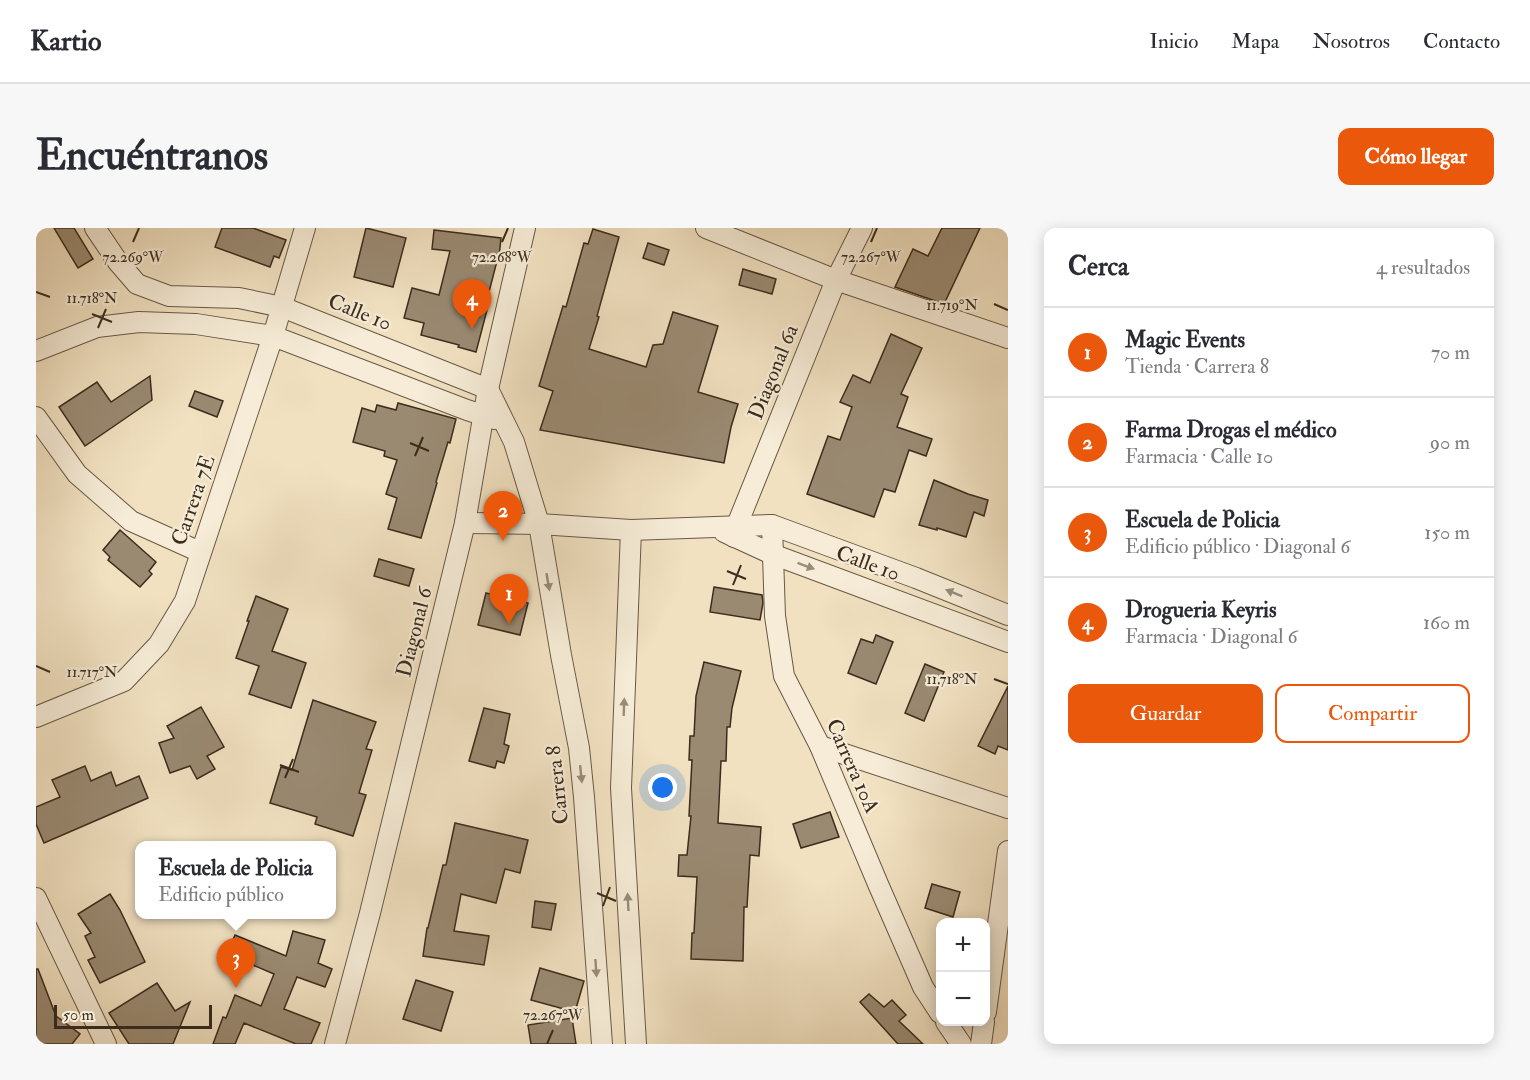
<!DOCTYPE html>
<html lang="es">
<meta charset="utf-8">
<style>
body{margin:0;font-family:"IM FELL Double Pica",serif;background:#f7f7f7;color:#2b2b33}
.controls{position:absolute;right:18px;bottom:18px;display:grid;overflow:hidden;border-radius:12px;box-shadow:0 3px 15px #0003}
.controls button{width:54px;height:54px;display:grid;place-items:center;padding:0;border:0;border-bottom:2px solid #e1e1e2;background:#fff;color:#2b2b33;font:30px sans-serif}
.scale{position:absolute;left:18px;bottom:15px;width:158px;box-sizing:border-box;padding-left:6px;border:3px solid #3b2c1d;border-top:0;font-size:16px;line-height:21px;white-space:nowrap;color:#3b2c1d;-webkit-text-stroke:4px #f6ecd7;paint-order:stroke}
.you{position:absolute;left:627px;top:560px;width:21px;height:21px;margin:-15px;border:4px solid #fff;border-radius:50%;background:#1a73e8;box-shadow:0 0 0 9px #1a73e833}
.badge{display:grid;place-items:center;width:39px;height:39px;border-radius:50%;background:#ea580c;color:#fff;font-size:20px;font-weight:700}
.pin{position:absolute;translate:-50% -50px;filter:drop-shadow(0 2px 3px #0008)}
.pin::after{content:'';position:absolute;top:32px;width:21px;height:18px;background:inherit;clip-path:polygon(0 0,100% 0,50% 100%)}
.popup{position:absolute;left:99px;top:613px;width:201px;height:78px;box-sizing:border-box;display:grid;place-content:center;border-radius:12px;background:#fff;filter:drop-shadow(0 2px 4px #0005);font-size:20px;white-space:nowrap;color:#7c7c81}
.popup b{font-size:22px;color:#2b2b33}
.popup::after{content:'';position:absolute;left:50%;top:100%;margin-left:-12px;border:12px solid transparent;border-top-color:#fff}
.list{margin:0;padding:0;list-style:none}
h2{display:flex;justify-content:space-between;align-items:center;height:78px;margin:0;padding:0 24px;font-size:26px}
h2 small{font-size:20px;font-weight:400;color:#7c7c81}
.list li{display:grid;grid-template-columns:39px 1fr auto;gap:18px;align-items:center;box-sizing:border-box;height:90px;padding:0 24px;border-top:2px solid #e1e1e2}
.list b{display:block;font-size:22px;white-space:nowrap}
.list p{margin:0;font-size:20px;white-space:nowrap;color:#7c7c81}
.list em{font-size:20px;font-style:normal;color:#7c7c81}
.actions{display:flex;gap:12px;padding:18px 24px}
.actions a{flex:1;padding:14px 0;border:2px solid #ea580c;border-radius:12px;text-align:center;font-size:21px;color:#ea580c}
.actions .main{background:#ea580c;color:#fff}
.map{position:relative;flex:none;width:972px;height:816px;overflow:hidden;border-radius:12px}
header{display:flex;align-items:center;gap:36px;box-sizing:border-box;height:84px;padding:0 30px;background:#fff;border-bottom:2px solid #e1e1e2}
header strong{font-size:28px}
nav{display:flex;gap:33px;margin-inline-start:auto;font-size:21px}
.intro{display:flex;align-items:center;justify-content:space-between;box-sizing:border-box;height:144px;padding:0 36px}
h1{margin:0;font-size:42px}
.button{padding:15px 27px;border-radius:12px;background:#ea580c;color:#fff;font-size:21px;font-weight:700}
main{display:flex;gap:36px;padding:0 36px}
aside{flex:1;background:#fff;border-radius:12px;box-shadow:0 3px 15px #0003}
.map>svg:first-child{display:block}
.building{fill:#9a8a72;stroke:#3b2c1d;stroke-width:1.5}
.lines{fill:none;stroke-linecap:round;stroke-linejoin:round}
.street-casing{stroke:#685946;stroke-width:22}
.street{stroke:#f6ecd7;stroke-width:20}
.oneway{fill:#988c7a}
.ticks{fill:none;stroke:#3b2c1d;stroke-width:2}
.labels{text-anchor:middle;stroke-width:4.5;stroke-linejoin:round;paint-order:stroke}
.street-label{font-size:21px;fill:#3b2c1d;stroke:#f6ecd7}
.ticks-label{font-size:15px;text-anchor:middle;fill:#3b2c1d;stroke:#f6ecd7;stroke-width:4.5;stroke-linejoin:round;paint-order:stroke}
</style>
<header>
<strong>Kartio</strong>
<nav><a>Inicio</a><a>Mapa</a><a>Nosotros</a><a>Contacto</a></nav>
</header>
<div class="intro"><h1>Encuéntranos</h1><a class="button">Cómo llegar</a></div>
<main>
<div class="map">
<svg width="972" height="816" viewBox="0 0 972 816">
<rect width="100%" height="100%" fill="#f1e1c1"/>
<filter id="stains"><feTurbulence type="fractalNoise" baseFrequency=".00333" numOctaves="4"/><feColorMatrix values="0 0 0 0 .2 0 0 0 0 .09 0 0 0 0 .02 0 0 0 .5 -.17"/></filter>
<radialGradient id="worn" r=".72"><stop offset=".6" stop-color="#630" stop-opacity="0"/><stop offset="1" stop-color="#630" stop-opacity=".3"/></radialGradient>
<g class="building">
<path d="M18 0H38L57 31 42 40Z"/>
<path d="M186 0H217L250 12 243 30 238 28 234 39 179 19Z"/>
<path d="M330 0 370 10 357 59 318 49Z"/>
<path d="M906 0H944L908 76 859 59 877 21 892 28Z"/>
<path d="M557 1 583 9 561 88 563 89 553 121 610 139 617 117 627 116 637 84 682 98 662 164 702 176 695 199 688 235 504 202 517 163 503 158 527 78 530 79 548 15 552 16Z"/>
<path d="M398 2 465 10 463 29H462L453 64 449 82H451L440 124 422 119 423 117 385 107 388 95 368 90 376 60 403 67 414 23 396 21Z"/>
<path d="M612 15 633 22 628 37 607 30Z"/>
<path d="M707 41 740 51 736 66 703 57Z"/>
<path d="M855 106 886 120 865 166 872 169 861 199 896 211 890 228 873 222 859 264 848 261 838 289 771 266 792 208 804 212 816 179 804 174 817 147 834 155Z"/>
<path d="M114 148 116 172 49 218 23 179 61 154 75 174Z"/>
<path d="M159 163 187 173 181 189 153 178Z"/>
<path d="M362 175 420 191 414 215 412 214 400 254 401 255 385 310 352 301 361 270 350 266 361 232 348 228 349 223 317 214 326 180 339 184 341 177 360 182Z"/>
<path d="M898 252 932 266 952 272 948 288 938 284 930 309 901 300V302L883 297Z"/>
<path d="M84 302 120 334 113 343 116 346 104 359 72 332 74 329 67 322Z"/>
<path d="M343 331 378 341 373 358 338 348Z"/>
<path d="M678 359 726 367 727 375 724 392 674 384Z"/>
<path d="M450 365 492 375 484 407 442 397Z"/>
<path d="M220 368 252 381 236 423 270 435 255 480 213 466 223 438 200 430 213 393H211Z"/>
<path d="M840 407 857 414 840 456 812 445 825 411 837 415Z"/>
<path d="M668 434 705 443 696 480 694 499H691L690 533H685L682 595 725 599 723 628 714 627 711 679H708L707 733 655 731 656 705H658L661 649 642 648 643 627H651L655 588H653L656 532H653L654 508H658L660 468Z"/>
<path d="M889 436 908 444 888 493 869 485Z"/>
<path d="M972 458V522L962 518 959 526 942 518Z"/>
<path d="M277 472 340 494 330 521 336 522 323 565 330 567 317 608 279 596 281 589 234 575 245 539 256 542Z"/>
<path d="M165 479 188 519 171 528 179 541 161 551 154 538 134 545 123 515 138 510 131 498Z"/>
<path d="M448 480 474 486 468 516 473 518 468 535 461 533 459 540 433 533Z"/>
<path d="M49 538 55 553 75 544 80 558 103 548 112 570 8 615 0 596V579L24 569 16 552Z"/>
<path d="M794 584 803 609 765 620 757 596Z"/>
<path d="M419 595 492 612 484 645 469 641 460 675 425 666 418 703 453 708 448 737 387 728 391 700H392L407 637H410Z"/>
<path d="M896 656 924 664 917 689 889 680Z"/>
<path d="M74 666 84 682 109 734 64 755 52 732 59 729 49 708 55 705 42 686Z"/>
<path d="M499 673 520 676 515 702 496 699Z"/>
<path d="M257 703 289 712 282 735 296 741 289 759 261 749 248 781 284 795 275 816H260L208 795 199 816H177L187 789 190 790 199 767 225 778 238 746 191 726 199 707 250 728Z"/>
<path d="M504 740 548 753 539 784 495 772Z"/>
<path d="M0 741H2L20 788 44 806 36 816H0Z"/>
<path d="M380 752 417 764 405 803 367 791Z"/>
<path d="M121 755 139 783 154 774 137 816H93L73 785Z"/>
<path d="M833 766 848 779 856 772 870 787 863 793 887 816H862L824 774Z"/>
<path d="M536 790 540 816H495L492 797Z"/>
</g>
<g class="lines">
<defs>
<g id="street">
<path d="M59 0 82 34 101 56 133 68 203 70 246 79 452 161 478 214 503 296 525 427 543 520 548 569 566 816"/>
<path d="M670 0 800 52 972 110"/>
<path d="M0 123 61 99 103 94 160 96 237 108 431 182 459 191"/>
<path d="M0 189 41 246 95 293 164 324"/>
<path d="M429 295 503 296 595 302 736 297 880 350 972 387"/>
<path d="M736 297 739 388 748 448 784 518 842 656 887 759 904 785"/>
<path d="M595 302 585 560 600 816"/>
<path d="M688 304 736 326 972 414"/>
<path d="M698 309 703 292 800 52 826 0"/>
<path d="M0 489 88 453 123 416 149 373 237 108 269 0"/>
<path d="M784 518 972 580"/>
<path d="M0 670 70 816"/>
<path d="M950 784 972 623"/>
<path d="M910 794 925 816"/>
<path d="M299 816 334 685 429 295 452 161 489 0"/>
<path d="M945 816 948 794"/>
</g>
</defs>
<use href="#street" class="street-casing"/>
<use href="#street" class="street"/>
</g>
<defs><path id="oneway-solid" d="M-6-.8H1V-3.2L6.5 0L1 3.2V.8H-6Z" transform="scale(1.5)"/></defs>
<g class="oneway">
<use href="#oneway-solid" transform="translate(770 338) rotate(20)"/>
<use href="#oneway-solid" transform="translate(512 354) rotate(80)"/>
<use href="#oneway-solid" transform="translate(918 365) rotate(-158)"/>
<use href="#oneway-solid" transform="translate(588 479) rotate(-88)"/>
<use href="#oneway-solid" transform="translate(545 546) rotate(84)"/>
<use href="#oneway-solid" transform="translate(592 674) rotate(-93)"/>
<use href="#oneway-solid" transform="translate(560 740) rotate(86)"/>
</g>
<path class="ticks" d="M97 14 103 0M466 14 472 0M835 14 841 0M0 64 14 69M958 76 972 82M56 86 76 94M62 100 70 81M374 215 393 223M379 228 387 209M691 343 710 351M697 357 705 337M0 438 14 444M958 451 972 456M244 537 263 544M249 550 257 531M561 665 580 673M567 678 574 659M511 816 517 802"/>
<g class="labels">
<g class="street-label">
<text transform="translate(324 84) rotate(22)" y="7">Calle 10</text>
<text transform="translate(737 144) rotate(-68)" y="7">Diagonal 6a</text>
<text transform="translate(157 272) rotate(-71)" y="7">Carrera 7E</text>
<text transform="translate(832 335) rotate(20)" y="7">Calle 10</text>
<text transform="translate(378 404) rotate(-76)" y="7">Diagonal 6</text>
<text transform="translate(817 538) rotate(66)" y="7">Carrera 10A</text>
<text transform="translate(521 557) rotate(-96)" y="7">Carrera 8</text>
</g>
</g>
<g class="ticks-label">
<text x="466" y="34">72.268°W</text>
<text x="835" y="34">72.267°W</text>
<text x="97" y="34">72.269°W</text>
<text x="56" y="75">11.718°N</text>
<text x="916" y="82">11.719°N</text>
<text x="56" y="449">11.717°N</text>
<text x="916" y="456">11.718°N</text>
<text x="517" y="792">72.267°W</text>
</g>
<rect width="100%" height="100%" filter="url(#stains)"/>
<rect width="100%" height="100%" fill="url(#worn)"/>
</svg>
<div class="controls">
<button>+</button>
<button>−</button>
</div>
<div class="scale">50 m</div>
<div class="you"></div>
<div class="pin badge" style="left:473px;top:396px">1</div>
<div class="pin badge" style="left:467px;top:313px">2</div>
<div class="pin badge" style="left:200px;top:760px">3</div>
<div class="popup"><b>Escuela de Policia</b>Edificio público</div>
<div class="pin badge" style="left:436px;top:101px">4</div>
</div>
<aside>
<h2>Cerca<small>4 resultados</small></h2>
<ul class="list">
<li><span class="badge">1</span><div><b>Magic Events</b><p>Tienda · Carrera 8</p></div><em>70 m</em></li>
<li><span class="badge">2</span><div><b>Farma Drogas el médico</b><p>Farmacia · Calle 10</p></div><em>90 m</em></li>
<li><span class="badge">3</span><div><b>Escuela de Policia</b><p>Edificio público · Diagonal 6</p></div><em>150 m</em></li>
<li><span class="badge">4</span><div><b>Drogueria Keyris</b><p>Farmacia · Diagonal 6</p></div><em>160 m</em></li>
</ul>
<div class="actions"><a class="main">Guardar</a><a>Compartir</a></div>
</aside>
</main>
